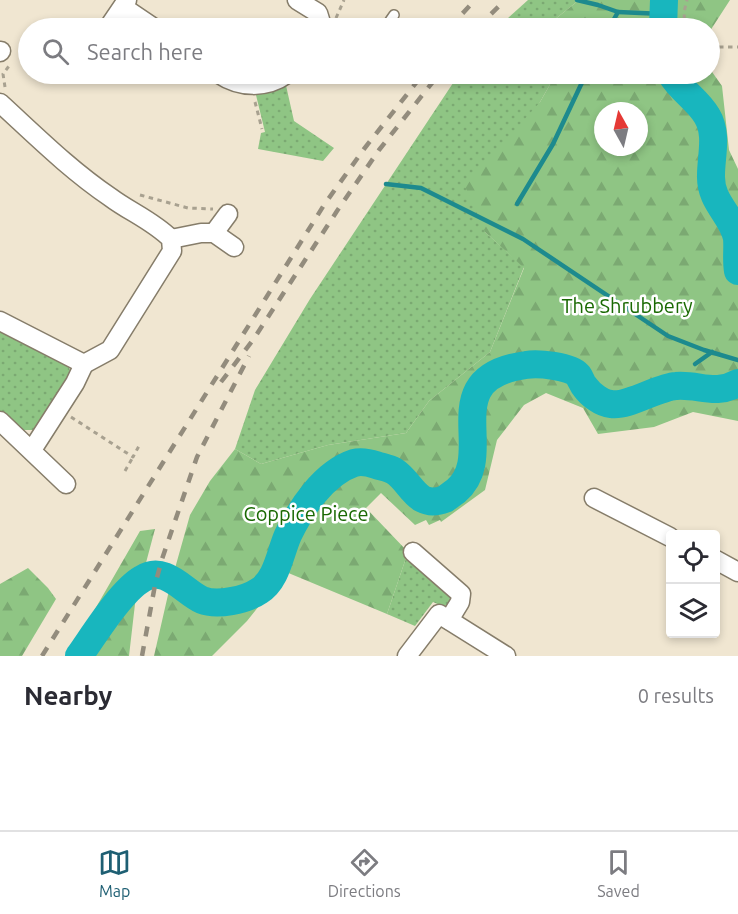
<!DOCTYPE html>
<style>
body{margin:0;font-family:Ubuntu,sans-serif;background:#f7f7f7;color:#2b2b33}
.controls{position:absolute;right:18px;bottom:18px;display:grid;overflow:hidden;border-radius:6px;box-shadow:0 3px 9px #0003}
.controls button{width:54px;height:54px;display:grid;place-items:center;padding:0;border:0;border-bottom:2px solid #e1e1e2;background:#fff;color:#2b2b33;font:30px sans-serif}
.compass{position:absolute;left:594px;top:102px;width:54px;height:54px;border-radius:50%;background:#fff;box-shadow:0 3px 9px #0003;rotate:352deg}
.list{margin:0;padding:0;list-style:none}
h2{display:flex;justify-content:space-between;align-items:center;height:78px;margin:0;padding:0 24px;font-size:26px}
h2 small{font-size:20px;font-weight:400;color:#7c7c81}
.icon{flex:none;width:33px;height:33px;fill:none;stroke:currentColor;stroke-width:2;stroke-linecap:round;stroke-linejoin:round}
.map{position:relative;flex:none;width:738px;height:656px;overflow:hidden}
.search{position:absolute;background:#fff;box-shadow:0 3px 9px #0003;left:18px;right:18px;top:18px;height:66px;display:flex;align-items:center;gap:15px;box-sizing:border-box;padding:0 21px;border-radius:33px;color:#7c7c81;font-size:22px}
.sheet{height:174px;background:#fff}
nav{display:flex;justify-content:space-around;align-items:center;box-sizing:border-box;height:84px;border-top:2px solid #e1e1e2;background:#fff;font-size:16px;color:#7c7c81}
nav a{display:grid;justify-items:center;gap:3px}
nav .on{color:#1e5f73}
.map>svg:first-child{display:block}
.grass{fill:url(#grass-dots)}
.forest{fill:url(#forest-firs);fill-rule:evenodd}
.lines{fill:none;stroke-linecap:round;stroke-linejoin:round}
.stream{stroke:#1d8a8e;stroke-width:4.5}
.river{stroke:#18b6be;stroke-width:28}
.lane-casing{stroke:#867d6a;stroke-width:12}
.street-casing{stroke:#867d6a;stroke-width:21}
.path{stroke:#a8a190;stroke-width:3;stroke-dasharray:4.5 4.5;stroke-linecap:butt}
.lane{stroke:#fff;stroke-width:9}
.street{stroke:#fff;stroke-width:18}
.rail{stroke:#938c7d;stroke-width:4.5;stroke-dasharray:10 10;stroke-linecap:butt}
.labels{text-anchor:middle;stroke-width:5;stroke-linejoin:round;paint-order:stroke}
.park-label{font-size:20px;fill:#196902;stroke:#fff}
</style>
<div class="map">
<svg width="738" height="656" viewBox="0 0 738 656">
<defs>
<pattern id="grass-dots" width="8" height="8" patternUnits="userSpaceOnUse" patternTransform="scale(1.5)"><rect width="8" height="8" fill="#8fc584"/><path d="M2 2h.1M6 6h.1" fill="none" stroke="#7ba972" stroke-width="1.8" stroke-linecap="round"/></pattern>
<pattern id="forest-firs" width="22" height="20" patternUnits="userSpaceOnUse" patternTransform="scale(1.5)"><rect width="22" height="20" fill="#8fc584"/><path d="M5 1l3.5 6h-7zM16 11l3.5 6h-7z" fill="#7ba972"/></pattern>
</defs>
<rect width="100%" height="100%" fill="#f0e6d1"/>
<g class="grass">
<path d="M528 0H579L544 28H497Z"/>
<path d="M459 74H556L540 102 485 232 524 267 490 352 429 401 406 433 328 445 261 464 235 449 255 390 310 299Z"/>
<path d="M285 81 294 121 334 148 323 161 258 149 261 133 265 132 255 91Z"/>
<path d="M0 325 69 366 71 376 38 428 33 430H21L0 413Z"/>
<path d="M408 552 454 594 448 606 440 605 433 602 415 626 387 614Z"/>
</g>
<g class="forest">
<path d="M579 0H730L710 31V28H544Z"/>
<path d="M710 69 722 86 729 150 738 169V421L693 412 654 427 598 434 583 408 546 393 524 405 497 440 485 490 441 522 440 520 429 525 426 520 415 525 381 493 366 508 408 552 387 614 286 572 247 621 212 656H154L170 586 190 515 210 481 235 449 261 464 328 445 406 433 429 401 490 352 524 268 485 232 465 186 540 102 556 74H710ZM603 111H639V147H603Z"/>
<path d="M155 529 135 604 129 656H68L140 531Z"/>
<path d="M28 568 48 588 56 599 22 656H0V584Z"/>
</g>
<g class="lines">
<g class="stream">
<path d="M577 0 598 5 618 12 663 14"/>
<path d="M609 28 618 12"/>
<path d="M386 184 421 188 523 239 668 336 704 350 738 360"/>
<path d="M517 204 553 144 586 74"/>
<path d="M695 364 712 352"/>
<path d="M80 655 82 656"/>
</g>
<g class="river">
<path d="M663 28 664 0"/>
<path d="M671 74C680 90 698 100 707 116 718 134 711 156 711 175 710 203 732 214 737 238 738 249 736 260 738 271"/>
<path d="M79 656C94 635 121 591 142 579 165 564 184 592 202 600 217 606 246 600 259 591 277 580 280 553 288 535 301 508 324 473 354 463 361 461 370 463 376 465 382 467 389 468 394 471 412 482 416 510 445 499 448 497 453 493 456 491 500 454 432 378 526 365 538 363 570 366 578 375 581 379 582 384 585 387 590 394 601 403 611 404 628 407 658 387 676 386 699 384 715 396 738 383"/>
</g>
<defs>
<g id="lane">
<path d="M322 26 335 28"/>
<path d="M385 28 394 15"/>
</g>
<g id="street">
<path d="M297 0 318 13 322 26 320 28"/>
<path d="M123 7 154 28"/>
<path d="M108 28 127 0"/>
<path d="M0 52 1 51"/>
<path d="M219 74C240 88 266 89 287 74"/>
<path d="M0 103C35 135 70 170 110 197 130 212 153 221 171 239L172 251 110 350 84 364 0 321"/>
<path d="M214 233 228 214"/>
<path d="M171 239 201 233H214L234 247"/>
<path d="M0 421 66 484"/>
<path d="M32 450 75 383 84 364"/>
<path d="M594 498 670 537"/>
<path d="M413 552 461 594 460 602 449 620"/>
<path d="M716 560 738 572"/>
<path d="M407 656 439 614 506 656"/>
</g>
</defs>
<use href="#lane" class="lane-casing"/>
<use href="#street" class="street-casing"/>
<g class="path">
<path d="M336 18 344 0"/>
<path d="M685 28 684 12 687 0"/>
<path d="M710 47H738"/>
<path d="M5 87 3 74 9 66"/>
<path d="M255 102 262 129"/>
<path d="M140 195 188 208 213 209"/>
<path d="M71 417 133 457 140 444"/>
<path d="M125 471 133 457"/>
</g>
<use href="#lane" class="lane"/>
<use href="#street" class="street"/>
<g class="rail">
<path d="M449 28 475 0"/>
<path d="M477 28 505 0"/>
<path d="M221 382 253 340 337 211 379 150 439 74"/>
<path d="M42 656 324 205 364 149 423 74"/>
<path d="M142 656 155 585 162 559 197 457 249 356"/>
</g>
</g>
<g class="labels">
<g class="park-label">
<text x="627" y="313">The Shrubbery</text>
<text x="306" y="521">Coppice Piece</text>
</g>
</g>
</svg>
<div class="controls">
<button><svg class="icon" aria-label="locate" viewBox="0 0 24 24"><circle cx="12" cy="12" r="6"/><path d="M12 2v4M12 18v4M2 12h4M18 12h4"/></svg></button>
<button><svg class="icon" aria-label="layers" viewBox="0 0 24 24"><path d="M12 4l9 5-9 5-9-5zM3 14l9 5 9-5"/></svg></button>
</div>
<svg class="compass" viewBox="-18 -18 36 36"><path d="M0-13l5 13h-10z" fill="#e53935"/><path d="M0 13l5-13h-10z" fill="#7c7c81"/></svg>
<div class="search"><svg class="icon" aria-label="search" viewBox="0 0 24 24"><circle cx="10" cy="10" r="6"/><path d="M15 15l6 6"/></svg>Search here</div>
</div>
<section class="sheet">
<h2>Nearby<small>0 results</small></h2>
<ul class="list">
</ul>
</section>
<nav>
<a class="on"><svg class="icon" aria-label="map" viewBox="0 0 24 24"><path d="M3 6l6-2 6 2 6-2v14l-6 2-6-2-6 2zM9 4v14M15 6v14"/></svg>Map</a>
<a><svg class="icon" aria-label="directions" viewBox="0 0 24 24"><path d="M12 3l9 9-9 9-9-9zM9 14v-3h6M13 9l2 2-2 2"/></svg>Directions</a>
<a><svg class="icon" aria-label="saved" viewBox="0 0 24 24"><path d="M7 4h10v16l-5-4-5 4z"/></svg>Saved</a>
</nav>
